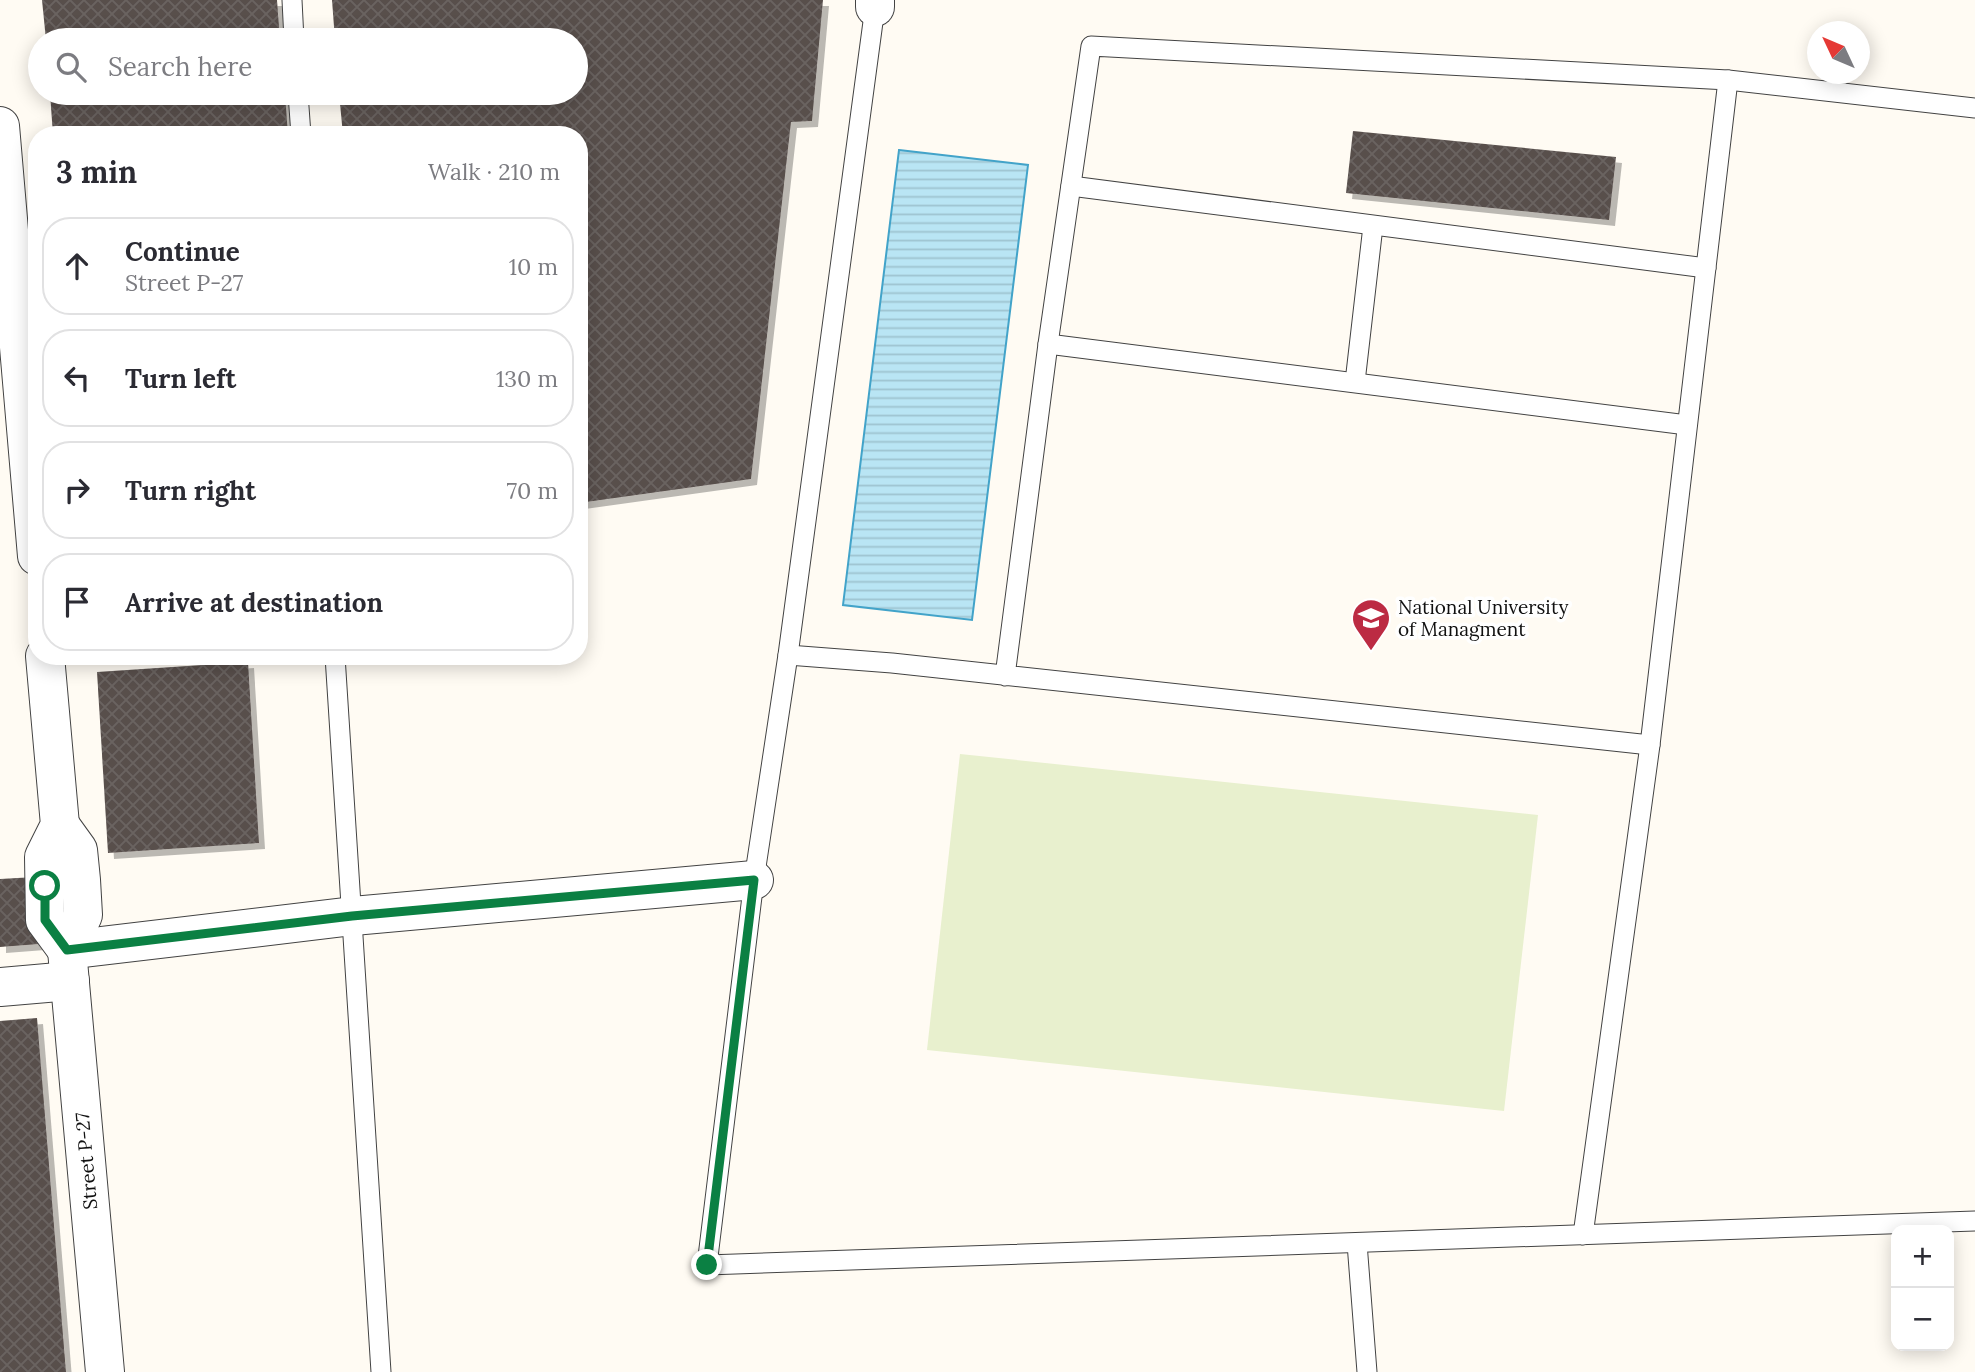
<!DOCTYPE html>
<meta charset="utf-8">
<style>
body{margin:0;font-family:Lora,serif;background:#f7f7f7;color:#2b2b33}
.controls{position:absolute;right:21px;bottom:21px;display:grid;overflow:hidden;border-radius:14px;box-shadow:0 4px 18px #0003}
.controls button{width:63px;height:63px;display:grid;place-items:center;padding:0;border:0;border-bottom:2px solid #e1e1e2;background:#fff;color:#2b2b33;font:35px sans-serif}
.compass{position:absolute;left:1807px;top:21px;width:63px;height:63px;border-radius:50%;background:#fff;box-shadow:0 4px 18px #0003;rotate:314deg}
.stop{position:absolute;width:21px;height:21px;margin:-16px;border:5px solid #0b8043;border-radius:50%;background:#fff}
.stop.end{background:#0b8043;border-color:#fff;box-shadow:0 2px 7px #0008}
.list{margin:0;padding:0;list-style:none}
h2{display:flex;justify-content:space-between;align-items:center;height:91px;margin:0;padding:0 28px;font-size:30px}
h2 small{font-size:23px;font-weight:400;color:#7c7c81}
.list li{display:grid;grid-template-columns:46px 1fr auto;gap:21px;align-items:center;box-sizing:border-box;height:98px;margin:0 14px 14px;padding:0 14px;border:2px solid #e1e1e2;border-radius:28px}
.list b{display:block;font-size:26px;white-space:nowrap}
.list p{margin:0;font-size:23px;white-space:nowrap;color:#7c7c81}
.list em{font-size:23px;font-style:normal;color:#7c7c81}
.icon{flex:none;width:38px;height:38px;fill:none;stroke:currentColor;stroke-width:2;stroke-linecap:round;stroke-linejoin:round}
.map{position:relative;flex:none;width:1975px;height:1372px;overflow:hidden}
.search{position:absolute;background:#fff;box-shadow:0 4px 18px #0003;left:28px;top:28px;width:560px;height:77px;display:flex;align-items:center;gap:18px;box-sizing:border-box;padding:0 24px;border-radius:38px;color:#7c7c81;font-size:26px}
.panel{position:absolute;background:#fff;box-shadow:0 4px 18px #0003;left:28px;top:126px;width:560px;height:539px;border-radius:28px}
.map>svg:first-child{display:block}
.pitch{fill:#e8f0ce}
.water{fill:url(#water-rules);stroke:#42a3c9;stroke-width:2}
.building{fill:url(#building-cross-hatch);filter:url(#shadow)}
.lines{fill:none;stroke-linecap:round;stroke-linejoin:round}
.lane-casing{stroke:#434343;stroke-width:21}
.street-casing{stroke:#434343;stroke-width:40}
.lane{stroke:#fff;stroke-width:19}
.street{stroke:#fff;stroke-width:38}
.route{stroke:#0b8043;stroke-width:9}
.labels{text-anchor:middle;stroke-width:7;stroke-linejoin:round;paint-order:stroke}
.poi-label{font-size:19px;fill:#101010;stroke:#fff;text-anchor:start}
.street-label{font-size:19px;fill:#101010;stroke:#fff}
</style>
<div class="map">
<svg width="1975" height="1372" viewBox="0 0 1975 1372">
<defs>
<pattern id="water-rules" width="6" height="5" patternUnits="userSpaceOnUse" patternTransform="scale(1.75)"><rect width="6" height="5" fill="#b9e5f4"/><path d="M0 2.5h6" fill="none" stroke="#9ec3d0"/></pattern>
<pattern id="building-cross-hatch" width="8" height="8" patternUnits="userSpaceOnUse" patternTransform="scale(1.75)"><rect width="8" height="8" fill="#584f4c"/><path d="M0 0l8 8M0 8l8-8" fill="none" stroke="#6b6461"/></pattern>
<filter id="shadow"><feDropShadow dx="6" dy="6" stdDeviation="0" flood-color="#0004"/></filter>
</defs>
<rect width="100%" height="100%" fill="#fffbf3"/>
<path class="pitch" d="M960 754 1538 815 1504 1111 927 1050Z"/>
<path class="water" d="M899 150 1028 165 972 620 843 605Z"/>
<g class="building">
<path d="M42 0H277L280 40H46Z"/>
<path d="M332 0H823L812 121 791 122 751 479 579 503V135H343L339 93H576V40H335Z"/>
<path d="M50 93H285L288 135H53Z"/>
<path d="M1353 131 1616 157 1609 220 1346 193Z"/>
<path d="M248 662 259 843 108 853 97 672Z"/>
<path d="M35 877 39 944 0 947V879Z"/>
<path d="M37 1018 66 1372H0V1021Z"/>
</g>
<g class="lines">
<defs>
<g id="lane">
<path d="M292 0 294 40"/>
<path d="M875 7 788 655 754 880 707 1265 1975 1221"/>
<path d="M1728 80 1975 108"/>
<path d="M298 93 301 135"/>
<path d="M1071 186 1706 268"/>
<path d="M1048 344 1687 425"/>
<path d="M1355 382 1373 226"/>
<path d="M788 655 892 663 1650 745 1728 80 1091 46 1048 344 1005 676"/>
<path d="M335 656 381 1372"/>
<path d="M1583 1235 1650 745"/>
<path d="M1357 1243 1367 1372"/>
</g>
<g id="street">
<path d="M875 7V0"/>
<path d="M0 126 37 556"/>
<path d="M45 656 60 825 44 857 45 920 67 950"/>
<path d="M60 825 78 850 81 880 83 915 67 950 105 1372"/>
<path d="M67 950 353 916 754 880"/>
<path d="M0 987 70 981"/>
</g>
</defs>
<use href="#lane" class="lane-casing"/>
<use href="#street" class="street-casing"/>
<use href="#lane" class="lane"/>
<use href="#street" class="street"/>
</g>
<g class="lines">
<path class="route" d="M45 886V920L67 950 352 916 754 880 707 1265"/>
</g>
<defs>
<symbol id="university-pin" viewBox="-11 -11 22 30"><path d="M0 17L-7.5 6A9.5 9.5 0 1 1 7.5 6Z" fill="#bc2b43" stroke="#fff"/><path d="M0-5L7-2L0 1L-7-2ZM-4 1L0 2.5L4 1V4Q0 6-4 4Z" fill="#fff"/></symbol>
</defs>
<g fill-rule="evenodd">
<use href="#university-pin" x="1349" y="596" width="44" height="60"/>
</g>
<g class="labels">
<g class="poi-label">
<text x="1398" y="614">National University<tspan x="1398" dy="22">of Managment</tspan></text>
</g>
<g class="street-label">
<text transform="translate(86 1161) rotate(-95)" y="7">Street P-27</text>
</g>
</g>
</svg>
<div class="controls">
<button>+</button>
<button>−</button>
</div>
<svg class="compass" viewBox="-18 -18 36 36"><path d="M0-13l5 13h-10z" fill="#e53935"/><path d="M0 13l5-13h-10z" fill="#7c7c81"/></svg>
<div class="stop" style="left:45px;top:886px"></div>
<div class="stop end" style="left:707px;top:1265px"></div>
<div class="search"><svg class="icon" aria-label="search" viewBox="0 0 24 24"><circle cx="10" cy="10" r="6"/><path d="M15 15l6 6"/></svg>Search here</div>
<section class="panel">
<h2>3 min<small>Walk · 210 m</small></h2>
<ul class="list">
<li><svg class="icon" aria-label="ahead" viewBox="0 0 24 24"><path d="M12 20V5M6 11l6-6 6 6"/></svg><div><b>Continue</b><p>Street P-27</p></div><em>10 m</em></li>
<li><svg class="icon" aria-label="left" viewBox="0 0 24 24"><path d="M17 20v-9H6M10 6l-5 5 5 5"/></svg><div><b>Turn left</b></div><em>130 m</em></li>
<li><svg class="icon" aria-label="right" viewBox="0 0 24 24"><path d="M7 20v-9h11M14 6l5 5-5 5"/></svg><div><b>Turn right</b></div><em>70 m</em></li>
<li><svg class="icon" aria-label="arrive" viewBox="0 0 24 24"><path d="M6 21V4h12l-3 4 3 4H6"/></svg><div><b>Arrive at destination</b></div></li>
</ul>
</section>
</div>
